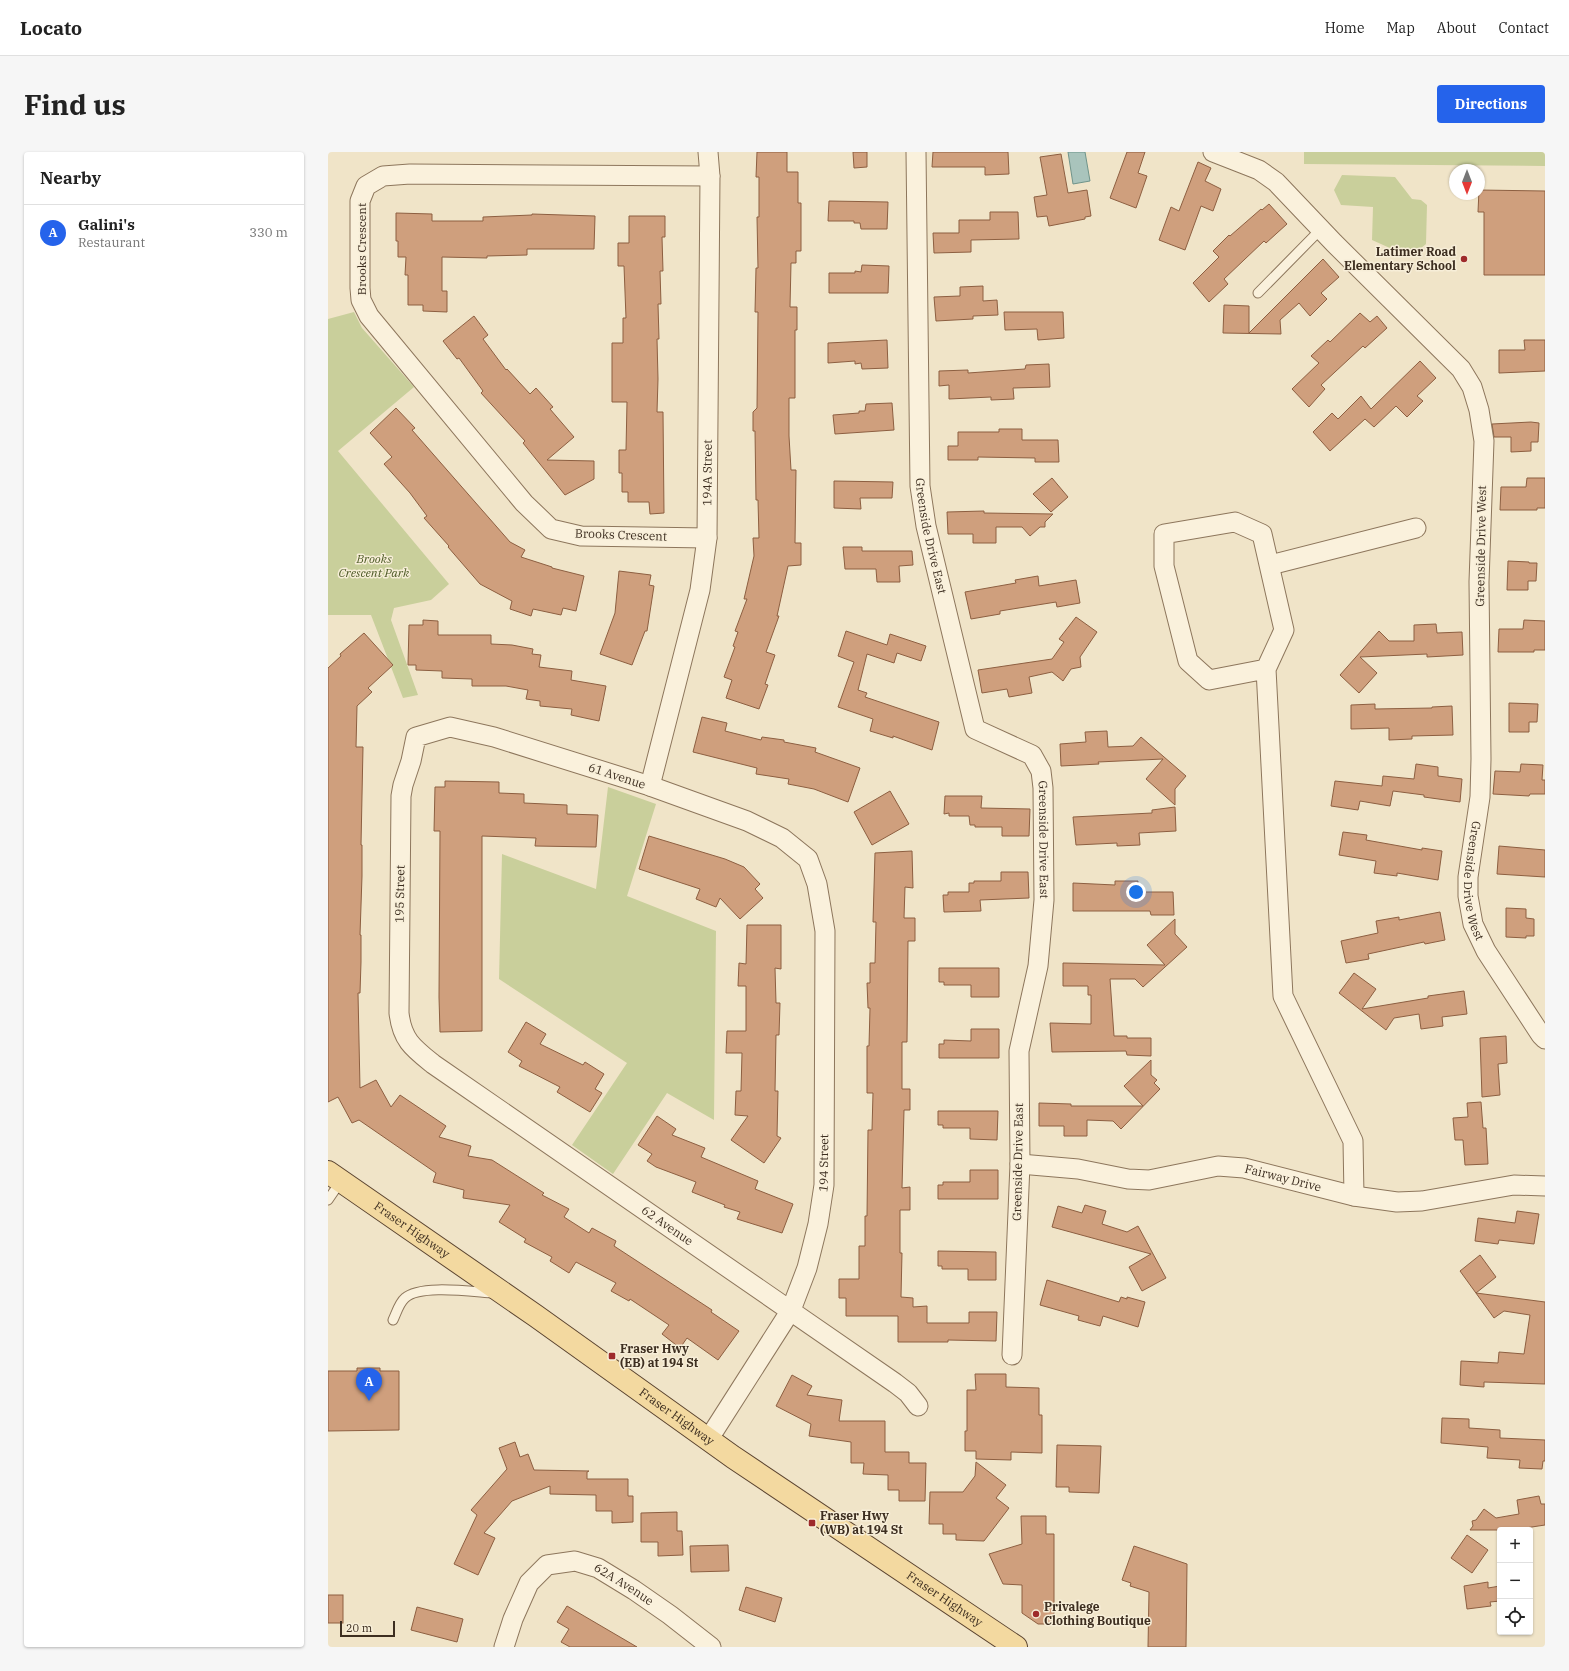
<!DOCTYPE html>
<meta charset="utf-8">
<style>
body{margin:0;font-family:"IBM Plex Serif",serif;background:#f6f6f6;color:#222}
.controls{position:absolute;right:12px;bottom:12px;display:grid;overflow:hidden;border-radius:4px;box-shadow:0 1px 3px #0004}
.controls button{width:36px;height:36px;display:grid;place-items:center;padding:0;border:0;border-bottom:1px solid #e0e0e0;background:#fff;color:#222;font:20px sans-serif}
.compass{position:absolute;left:1121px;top:12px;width:36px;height:36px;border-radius:50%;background:#fff;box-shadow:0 1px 3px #0004;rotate:180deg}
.scale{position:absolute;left:12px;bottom:10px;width:55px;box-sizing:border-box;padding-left:4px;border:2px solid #3d2e20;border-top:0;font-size:11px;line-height:14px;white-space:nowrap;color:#3d2e20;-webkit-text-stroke:3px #f7eed8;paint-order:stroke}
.you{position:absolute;left:808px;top:740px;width:14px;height:14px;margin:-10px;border:3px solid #fff;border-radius:50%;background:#1a73e8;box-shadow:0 0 0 6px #1a73e833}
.badge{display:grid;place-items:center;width:26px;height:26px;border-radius:50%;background:#2563eb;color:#fff;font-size:13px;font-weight:700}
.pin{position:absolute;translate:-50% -33px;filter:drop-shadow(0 1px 2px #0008)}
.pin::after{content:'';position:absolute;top:21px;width:14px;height:12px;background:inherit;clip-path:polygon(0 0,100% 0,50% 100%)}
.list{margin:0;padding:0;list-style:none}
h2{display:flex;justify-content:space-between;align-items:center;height:52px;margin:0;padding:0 16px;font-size:17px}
h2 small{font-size:13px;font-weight:400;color:#767676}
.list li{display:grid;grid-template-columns:26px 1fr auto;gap:12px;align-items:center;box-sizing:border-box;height:56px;padding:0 16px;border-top:1px solid #e0e0e0}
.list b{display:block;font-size:15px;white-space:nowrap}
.list p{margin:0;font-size:13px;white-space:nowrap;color:#767676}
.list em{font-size:13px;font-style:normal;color:#767676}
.icon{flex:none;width:22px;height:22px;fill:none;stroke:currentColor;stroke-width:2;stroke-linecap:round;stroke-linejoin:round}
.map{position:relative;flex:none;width:1217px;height:1495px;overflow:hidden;border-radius:4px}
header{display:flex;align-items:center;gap:24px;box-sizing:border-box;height:56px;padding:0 20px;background:#fff;border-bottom:1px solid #e0e0e0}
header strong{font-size:19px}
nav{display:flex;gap:22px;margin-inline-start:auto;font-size:14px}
.intro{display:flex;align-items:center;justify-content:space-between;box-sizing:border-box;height:96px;padding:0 24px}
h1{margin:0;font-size:28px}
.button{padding:10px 18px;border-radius:4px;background:#2563eb;color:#fff;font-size:14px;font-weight:700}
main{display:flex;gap:24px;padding:0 24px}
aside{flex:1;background:#fff;border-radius:4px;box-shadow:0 1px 3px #0004}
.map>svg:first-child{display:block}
.green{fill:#c9cf9b}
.water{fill:#a9c4bc;stroke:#6f938a}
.building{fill:#cf9f7d;stroke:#8d5f41}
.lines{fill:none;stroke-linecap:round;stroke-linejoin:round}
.lane-casing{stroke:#8d765c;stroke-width:11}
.street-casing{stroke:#8d765c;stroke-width:21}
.primary-casing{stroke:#5b4430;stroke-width:24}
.lane{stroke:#faf1dc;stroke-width:9}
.street{stroke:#faf1dc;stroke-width:19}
.primary{stroke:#f3d9a0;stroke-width:22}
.poi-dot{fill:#9e2a2b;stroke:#f7eed8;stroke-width:1.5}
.labels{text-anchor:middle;stroke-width:3;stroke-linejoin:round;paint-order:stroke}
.street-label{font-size:12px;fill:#3d2e20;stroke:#f7eed8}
.poi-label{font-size:12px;font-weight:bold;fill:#3d2e20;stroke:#f7eed8;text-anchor:start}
.park-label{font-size:12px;font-style:italic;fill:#4d5a26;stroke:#f7eed8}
</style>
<header>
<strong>Locato</strong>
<nav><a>Home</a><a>Map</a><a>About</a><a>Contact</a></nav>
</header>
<div class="intro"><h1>Find us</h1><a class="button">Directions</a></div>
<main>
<aside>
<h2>Nearby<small></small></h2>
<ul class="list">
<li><span class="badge">A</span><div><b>Galini's</b><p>Restaurant</p></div><em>330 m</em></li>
</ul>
</aside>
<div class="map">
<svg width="1217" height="1495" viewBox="0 0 1217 1495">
<rect width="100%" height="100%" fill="#f0e4c8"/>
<g class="green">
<path d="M976 0H1217V14L976 12Z"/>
<path d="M1014 23 1067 25 1084 47 1093 48 1099 53 1098 92 1082 105 1044 88 1045 55 1013 53 1006 38Z"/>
<path d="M26 160 34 176 86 235 10 299 121 432 103 448 66 456 63 468 90 543 75 546 43 463H0V167Z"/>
<path d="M280 635 328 652 299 744 388 779 386 968 339 941 285 1022 244 993 299 911 171 827 174 702 268 737Z"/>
</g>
<path class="water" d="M740 0H757L762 29 745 32Z"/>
<g class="building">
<path d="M429 0H459V20H470V51H473V99H468V111H463L462 155H469V178H467V246H461V284L463 318H468L467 391H473V413L460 414 449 464H451L438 500 447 503 437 532 440 533 431 557 398 546 404 528 396 525 407 495 405 494 410 480 407 479 419 447H416L426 404 425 386H431L430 348H428L427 279H425V260L429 256 430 160H427L428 116H430L429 65H431V25H428Z"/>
<path d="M525 0H539V15L526 16Z"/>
<path d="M605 0H680L681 22 657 23V15H604Z"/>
<path d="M799 0H817L810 21 819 24 808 56 782 46Z"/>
<path d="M733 2 740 41 759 38 763 64 757 65V67L721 74 719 64 709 65 706 45 719 43 712 5Z"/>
<path d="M870 10 883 16 877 29 893 37 885 59 873 54 857 98 831 88 843 55 851 59Z"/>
<path d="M1151 38 1217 39V123H1156V60H1150Z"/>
<path d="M501 49 560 50 559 77H533L532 71H526V69H500Z"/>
<path d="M941 52 959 72 938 91 936 89 896 127 900 132 881 150 865 131 891 105 885 99 901 83 902 84 933 57 934 58Z"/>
<path d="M662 60H690L691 87 643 88V100L606 101 605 81H631V68H662Z"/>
<path d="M68 61 104 62V69H155V65L204 63V62L267 64 266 97H199V103L159 104V106L114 105V139H119V160L95 159V153H80V123H77L78 105H70V89H68Z"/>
<path d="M301 64H337V85H334L335 119H332L333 152H330L331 187H329L330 227 329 260H335L336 361 322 362 321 350H300V340H294V321H291V298H298L299 250H284V191H295V166H298L296 114H290V91H301Z"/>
<path d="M995 107 1011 125 993 141 999 147 982 164 971 151 952 168 953 182 895 181 896 153 921 154V181Z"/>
<path d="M534 113 561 114 560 141H501V121H527V119L533 120Z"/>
<path d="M655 134V149L669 148 670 163 645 164V167L608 169 606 145 632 144V135Z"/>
<path d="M676 160H735L736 186 710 188 709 177 677 178Z"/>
<path d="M1032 161 1042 170 1049 164 1059 176 1037 196 1035 194 993 233 997 237 981 255 964 237 991 211 983 204 1000 188 1002 190Z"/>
<path d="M146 164 160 183 155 187 178 218 179 217 202 242 208 236 225 255 222 257 246 285 219 308 266 309V327L237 343 195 291 197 289 153 241 155 239 131 206 129 207 115 189Z"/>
<path d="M559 188 560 216 534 217 533 211 527 212V209L500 211V191Z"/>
<path d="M1196 188H1217V219L1171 221V198H1197Z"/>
<path d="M1092 209 1108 226 1089 244 1095 249 1079 265 1068 254 1046 275 1037 267 1002 299 985 280 1004 261 1010 267 1033 244 1043 257Z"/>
<path d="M721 212 722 235 685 236 686 247 663 248V245L621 247V233L611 234V219L640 218V221L697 217 698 213Z"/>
<path d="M564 251 566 278 507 282 505 263 531 261V259H537L538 252Z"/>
<path d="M68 256 87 276 84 278 182 390 197 398 193 405 224 415V416L256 424 248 459 235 456 233 463 205 457 203 464 182 457 184 449 152 432 120 395 121 394 96 366 99 364 82 341 56 312 64 305 42 281Z"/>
<path d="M1203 270 1211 271 1210 290H1203V299L1183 300V285H1166L1164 272Z"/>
<path d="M671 277H694V288H730L731 310H707V306L650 305V308H620V294H630V280H671Z"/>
<path d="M724 326 740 345 723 360 705 342Z"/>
<path d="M1199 326H1217V356H1209V358H1172L1173 335H1198Z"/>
<path d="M506 329 565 330 564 346H532L533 357 506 356Z"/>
<path d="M656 359V361L725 362 717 370V375H712L702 384 694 375H668V391H645V382H620L619 360Z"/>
<path d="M515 395H534V399H584L585 413 571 414 572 430H549L548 417H517Z"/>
<path d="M1180 409 1201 410V411H1209L1208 429H1200V438H1179Z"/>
<path d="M291 419 323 423 321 433 326 434 319 479H317L304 513 272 502 287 461Z"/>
<path d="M710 424 711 434 748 428 752 451 729 455 728 450 672 459V462L643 467 637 440 688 431 687 428Z"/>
<path d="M748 465 769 480 752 505 753 515 743 517 735 529 724 520 701 525 704 541 681 545 679 537 654 541 650 518 724 507 736 490 731 487Z"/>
<path d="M95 468 110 469V483H163V492L184 493 205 497 204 502 213 503 211 515 244 519 243 528 278 534 271 569 243 563 244 557 212 554V549L198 547 200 538 178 534H144V527L114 526V519L88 518V513H80L81 473H95Z"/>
<path d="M1196 468 1217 469V498H1206V500H1170L1171 477H1195Z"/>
<path d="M1108 472 1109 481 1134 480 1135 503 1099 505V502L1032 505 1049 521 1031 541 1012 523 1051 479 1061 489H1086V473Z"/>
<path d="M518 479 559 493 562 482 598 494 593 509 569 501 566 511 539 502 530 538 539 541 537 545 611 570 604 598 565 584V586L542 579 545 567 510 555 526 510 510 504Z"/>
<path d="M36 481 65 513 40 536 44 540 29 554 28 595H35L33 693H34V724L32 783H33V810L32 841H30L32 936 48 928 63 955 72 943 118 974 111 985 143 994 140 1004 164 1008 216 1041 214 1043 241 1057 236 1065 261 1081 264 1076 288 1089 286 1094 384 1158 383 1160 411 1179 390 1208 359 1186 352 1196 334 1182 341 1173 302 1147 301 1149 283 1139 288 1131 248 1110 241 1121 222 1109 224 1105 196 1090 198 1087 171 1070 182 1053 135 1046 136 1038 105 1030 108 1021 31 968 24 971 10 945 0 950V516L13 504 12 502Z"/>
<path d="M1181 551 1210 552 1209 570H1201V580H1181Z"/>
<path d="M1047 552V557L1104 556V555L1124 554 1125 583 1084 584V587L1061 588V576L1023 577V553Z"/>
<path d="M374 565 399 571 397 579 433 588 434 585 456 588V590L488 596 487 600 532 616 520 650 486 637 460 632 461 627 428 622 429 616 365 600Z"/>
<path d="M779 579 780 595 805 594 813 585 858 624 847 637V653L818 627 835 607 770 610 771 612 733 614 732 592 758 590 757 580Z"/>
<path d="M1088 612 1110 615V624L1134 627 1132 650 1096 645V643L1065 639 1062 654 1032 649 1030 658 1003 654 1007 629 1054 634 1055 624 1086 627Z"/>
<path d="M1193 612 1215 613 1214 628H1217V642H1202L1201 644 1165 642 1167 619 1192 620Z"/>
<path d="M117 629 171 630V641L196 642V651L239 653V662L270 663 268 695 207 694 208 686 154 684V879L112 880 111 845 112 679H106L107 635H117Z"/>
<path d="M562 639 581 672 544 693 526 660Z"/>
<path d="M617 644H654L653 656 702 657 701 684H674V675H647V673H642L641 664H621V661L616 662Z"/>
<path d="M847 655 848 679 811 681 812 693 789 694V691L748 693 745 665 824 661V658Z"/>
<path d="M1015 680 1039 683 1038 688 1094 698V696L1114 699 1110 728 1069 721V724L1046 721 1048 709 1011 703Z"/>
<path d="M321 684 397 707 416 715 432 732 427 737 435 746 412 767 392 746 388 755 368 747 372 737 311 717Z"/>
<path d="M1171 694 1217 698V725L1169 722Z"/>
<path d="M584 699 585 736 577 735 576 766H587V789H580L579 890H574V937H582V958H576L574 1036 582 1035V1058H572V1101H574L573 1145 585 1146V1155L599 1154V1171H641V1160H669L668 1189 620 1188V1190H570V1164H518V1146H511V1127H531V1094H537V1064H539L540 978H544L545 941H539V894H541L542 856H540L539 831H542V811H547L548 770H545L547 701Z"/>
<path d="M673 720H700L701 746 652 748 653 759 616 760 615 743H620V740H641V731H646V729H673Z"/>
<path d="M787 729H810L809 740H845L846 763H823L822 759H745V731L787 733Z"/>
<path d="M1178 756 1198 757V766L1206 767V784H1198V786L1178 785Z"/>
<path d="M1112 760 1117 788 1097 792 1096 790 1040 802 1041 807 1018 811 1013 789 1050 781 1048 769 1071 765V768Z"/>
<path d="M847 767V782L859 795 815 835 807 827H782L786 884H799V886H823V904L799 903 798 899 724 900 722 871 763 872V843H760V834H735V811L837 813 819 793Z"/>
<path d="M419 773H453V817L447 816 448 851H452L451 883H448L447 939H450L449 984 453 986 436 1011 403 988 420 964 407 963 408 939H413L414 901H398L399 879H418V834H410L411 811 418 812Z"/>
<path d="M611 816H671V845H643V833H616V830H611Z"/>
<path d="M1026 821 1048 837 1034 857 1100 846V844L1136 839 1139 862 1114 865 1115 874 1093 877 1091 862 1066 866 1058 878 1011 841Z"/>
<path d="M198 870 218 882 212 892 255 913 257 910 276 922 267 937 274 941 262 960 229 940 232 935 191 914 194 909 180 900Z"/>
<path d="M643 877H671V906H611V892H616V888L643 889Z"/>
<path d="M1178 884 1179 911 1170 912 1172 943 1154 945 1152 886Z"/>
<path d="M823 908V923L829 928 826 931 832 937 793 977 785 969 759 968V984H736V974H711V951L743 952V954H815L796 934Z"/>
<path d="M1153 950 1155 976H1158L1160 1012 1137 1013 1135 988H1127L1125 966 1140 965 1139 951Z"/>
<path d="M610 959H670L669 988 642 987V976H615V973H610Z"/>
<path d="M329 964 348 977 344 983 377 996 373 1005 430 1029 427 1037 465 1052 454 1081 409 1067 412 1060 396 1055 397 1053 364 1040 368 1030 328 1015 319 1009 324 1002 310 993Z"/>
<path d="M642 1018H670V1047H610V1033H615V1030H642Z"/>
<path d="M757 1053 778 1059 774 1072 799 1080 810 1074 838 1126 814 1139 801 1115 823 1102 724 1075 730 1054 754 1061Z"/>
<path d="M1189 1059 1211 1062 1206 1092 1171 1088 1170 1092 1147 1089 1150 1066 1187 1071Z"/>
<path d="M610 1099 668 1100V1128H640V1117H614V1114H610Z"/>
<path d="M1152 1103 1168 1125 1148 1141 1217 1150V1232L1156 1230V1235L1132 1233 1133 1209 1170 1211 1171 1200 1196 1202 1202 1163 1176 1159 1166 1166 1132 1119Z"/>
<path d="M719 1128 791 1150 793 1145 799 1147V1145L817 1150 810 1175 775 1164 772 1174 750 1168 751 1164 712 1153Z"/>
<path d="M29 1216H52V1219H71V1278L0 1279V1219H29Z"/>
<path d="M647 1222H678V1235L711 1236V1263H714V1301L683 1300V1308L648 1307V1299H637V1279H639V1238H648Z"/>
<path d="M464 1223 484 1234 479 1243 514 1248 511 1269H557V1300H581V1311H598L597 1349H571V1338H560V1323L535 1322 536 1311H523V1290L481 1284 483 1272 448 1254Z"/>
<path d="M1114 1266 1141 1267V1276L1172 1278V1286L1217 1288V1309H1215L1214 1317 1191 1316 1192 1308 1159 1306 1160 1295 1113 1291Z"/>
<path d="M187 1290 192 1305 200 1302 206 1318 261 1319 259 1320V1327H300V1344H305V1370L284 1371V1359H268V1343L222 1342V1334L184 1349 156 1381 167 1386 150 1423 126 1412 149 1363 143 1358 179 1317 171 1296Z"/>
<path d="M729 1293 773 1294 771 1341 741 1340V1335H728Z"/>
<path d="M648 1310 678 1333 668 1346 681 1356 656 1389 628 1388V1382H615V1372H601L602 1340H635L647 1324Z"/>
<path d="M1211 1344 1213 1352H1217V1373L1184 1378H1142L1145 1374 1144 1369 1148 1368 1156 1357 1168 1366 1191 1362 1189 1348Z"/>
<path d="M349 1360V1379H354L355 1403 330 1404V1390H313V1361Z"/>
<path d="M693 1364H718V1382H726V1472H710L694 1461V1433L675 1432 661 1402 694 1392Z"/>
<path d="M1139 1383 1160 1398 1144 1421 1123 1406Z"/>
<path d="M400 1393 401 1419 363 1420 362 1394Z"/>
<path d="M806 1394 859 1412 858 1495H820L821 1440 802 1434 803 1431 794 1428Z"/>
<path d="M1160 1430V1436L1172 1434V1449L1162 1450 1163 1454 1139 1457 1136 1434Z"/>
<path d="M418 1435 454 1446 447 1470 411 1458Z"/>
<rect x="0" y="1443" width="15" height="28"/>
<path d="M239 1454 309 1495H242L233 1490 241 1477 229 1470Z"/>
<path d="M89 1455 135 1467 129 1490 83 1478Z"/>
</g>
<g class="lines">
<defs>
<g id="lane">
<path d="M930 141 993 77"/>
<path d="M0 1048 13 1029"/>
<path d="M65 1168C68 1162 71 1151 77 1146 92 1132 146 1140 166 1141"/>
</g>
<g id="street">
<path id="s1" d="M588 0 592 334 598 374 647 577 704 603 713 619 715 636 716 748 710 814 691 899 692 1012 684 1203"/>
<path id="s2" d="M885 0 931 18 948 30 1006 91 1133 217 1144 235 1151 258 1156 289 1151 430 1153 607 1152 645 1140 725V744L1145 772 1158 799 1213 883 1217 887"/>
<path d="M379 386 253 384 223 377 196 351 41 164 33 148 32 136V49L38 34 55 24 82 22 382 24"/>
<path d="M942 413 1088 376"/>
<path d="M938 517 881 528 860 509 836 414V382L907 370 934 382 956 478 938 517 955 844 1025 989 1026 1044"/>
<path id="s3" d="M322 634 372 438 379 386 382 24 380 0"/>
<path id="s4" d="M692 1012 750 1017 800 1027 821 1028 890 1014 916 1016 1026 1044 1069 1050 1094 1049 1186 1033 1217 1034"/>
<path id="s5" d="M380 1288 463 1158 479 1116 490 1072 496 1033 497 779 489 732 480 707 454 686 419 669 322 634 166 585 122 575 88 585 83 609 75 633 73 644 71 861C74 888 85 896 105 912L567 1231 580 1241 590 1254"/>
<path id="s6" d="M176 1495 185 1467 201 1431 219 1413 247 1409 270 1416 306 1438 342 1463 383 1495"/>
</g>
<g id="primary">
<path id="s7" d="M0 1020 208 1164 405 1305 688 1495"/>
</g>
</defs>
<use href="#lane" class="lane-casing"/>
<use href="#street" class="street-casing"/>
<use href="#primary" class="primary-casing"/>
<use href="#lane" class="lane"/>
<use href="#street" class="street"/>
<use href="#primary" class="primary"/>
</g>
<g class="poi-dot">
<circle cx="1136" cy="107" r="4"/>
<rect x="280" y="1200" width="8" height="8" rx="2"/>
<rect x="480" y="1367" width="8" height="8" rx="2"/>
<circle cx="708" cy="1462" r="4"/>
</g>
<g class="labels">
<g class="street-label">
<text transform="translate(34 97) rotate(-90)" y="4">Brooks Crescent</text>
<text dy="4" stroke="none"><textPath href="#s3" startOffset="320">194A Street</textPath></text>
<text transform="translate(293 383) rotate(2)" y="4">Brooks Crescent</text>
<text dy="4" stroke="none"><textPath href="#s1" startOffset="385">Greenside Drive East</textPath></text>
<text transform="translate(1153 394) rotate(-89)" y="4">Greenside Drive West</text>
<text transform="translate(289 624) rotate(18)" y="4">61 Avenue</text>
<text dy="4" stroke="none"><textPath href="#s1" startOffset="733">Greenside Drive East</textPath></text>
<text dy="4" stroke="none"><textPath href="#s2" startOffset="851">Greenside Drive West</textPath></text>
<text transform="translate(72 742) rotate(-89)" y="4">195 Street</text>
<text transform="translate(690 1010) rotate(-89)" y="4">Greenside Drive East</text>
<text dy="4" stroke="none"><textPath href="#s5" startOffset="306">194 Street</textPath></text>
<text dy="4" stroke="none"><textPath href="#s4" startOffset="267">Fairway Drive</textPath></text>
<text dy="4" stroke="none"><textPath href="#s5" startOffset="1658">62 Avenue</textPath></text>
<text dy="4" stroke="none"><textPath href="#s7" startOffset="102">Fraser Highway</textPath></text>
<text dy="4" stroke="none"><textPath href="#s7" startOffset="426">Fraser Highway</textPath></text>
<text dy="4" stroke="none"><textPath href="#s6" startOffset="177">62A Avenue</textPath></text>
<text dy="4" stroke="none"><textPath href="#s7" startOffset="750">Fraser Highway</textPath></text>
</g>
<g class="poi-label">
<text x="1128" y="104" text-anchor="end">Latimer Road<tspan x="1128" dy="14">Elementary School</tspan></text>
<text x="292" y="1201">Fraser Hwy<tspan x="292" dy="14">(EB) at 194 St</tspan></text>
<text x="492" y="1368">Fraser Hwy<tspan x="492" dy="14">(WB) at 194 St</tspan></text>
<text x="716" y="1459">Privalege<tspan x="716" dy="14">Clothing Boutique</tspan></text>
</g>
<g class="park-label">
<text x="46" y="411">Brooks<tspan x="46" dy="14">Crescent Park</tspan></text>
</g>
</g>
</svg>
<div class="controls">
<button>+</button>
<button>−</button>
<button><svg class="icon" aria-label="locate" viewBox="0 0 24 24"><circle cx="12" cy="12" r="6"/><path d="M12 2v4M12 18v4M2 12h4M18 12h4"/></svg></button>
</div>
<svg class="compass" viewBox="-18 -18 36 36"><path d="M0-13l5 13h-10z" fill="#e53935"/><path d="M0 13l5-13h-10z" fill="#767676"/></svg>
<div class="scale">20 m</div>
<div class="you"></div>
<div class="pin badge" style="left:41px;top:1249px">A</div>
</div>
</main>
